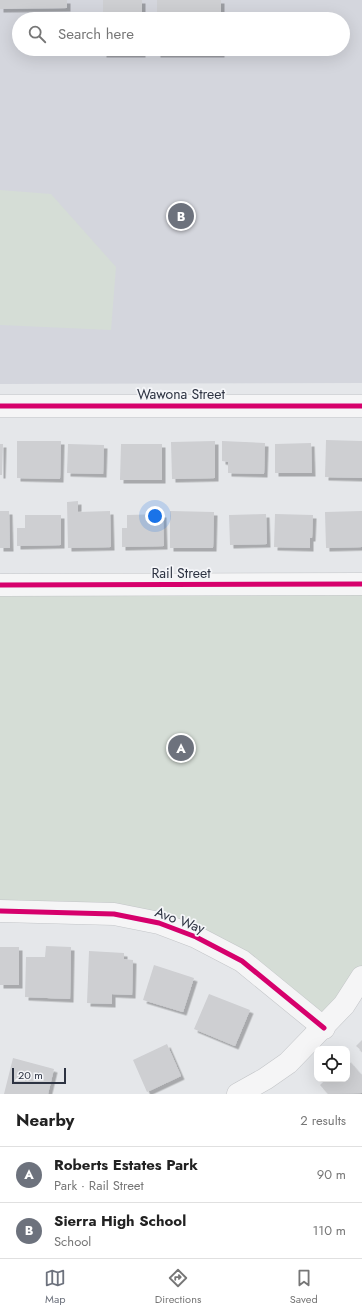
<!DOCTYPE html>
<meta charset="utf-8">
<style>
body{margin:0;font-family:Jost,sans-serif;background:#f6f6f6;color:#222}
.controls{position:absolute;right:12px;bottom:12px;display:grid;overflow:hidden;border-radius:8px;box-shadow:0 4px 16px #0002}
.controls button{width:36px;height:36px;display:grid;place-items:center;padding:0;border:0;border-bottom:1px solid #e0e0e0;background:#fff;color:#222;font:20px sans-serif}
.scale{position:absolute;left:12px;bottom:10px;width:54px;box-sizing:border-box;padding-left:4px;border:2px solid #2d3342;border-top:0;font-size:11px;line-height:14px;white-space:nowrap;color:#2d3342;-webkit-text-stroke:3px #f4f5f8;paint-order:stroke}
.you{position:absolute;left:155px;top:516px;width:14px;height:14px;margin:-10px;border:3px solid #fff;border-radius:50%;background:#1a73e8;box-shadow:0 0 0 6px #1a73e833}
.badge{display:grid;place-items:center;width:26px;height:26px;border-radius:50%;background:#6d727d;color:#fff;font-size:13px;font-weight:700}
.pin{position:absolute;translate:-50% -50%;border:2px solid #fff;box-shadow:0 1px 4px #0006}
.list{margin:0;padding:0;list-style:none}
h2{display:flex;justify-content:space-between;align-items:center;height:52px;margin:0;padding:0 16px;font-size:17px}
h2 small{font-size:13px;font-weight:400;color:#767676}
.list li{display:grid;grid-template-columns:26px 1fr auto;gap:12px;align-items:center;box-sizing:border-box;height:56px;padding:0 16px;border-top:1px solid #e0e0e0}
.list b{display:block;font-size:15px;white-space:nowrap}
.list p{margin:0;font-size:13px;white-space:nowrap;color:#767676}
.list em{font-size:13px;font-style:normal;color:#767676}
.icon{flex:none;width:22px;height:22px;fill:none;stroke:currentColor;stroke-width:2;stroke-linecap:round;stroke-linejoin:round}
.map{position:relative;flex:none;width:362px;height:1094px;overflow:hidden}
.search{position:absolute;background:#fff;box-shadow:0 4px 16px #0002;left:12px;right:12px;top:12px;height:44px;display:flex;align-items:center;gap:10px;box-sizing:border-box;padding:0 14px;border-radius:22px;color:#767676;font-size:15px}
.sheet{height:164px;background:#fff}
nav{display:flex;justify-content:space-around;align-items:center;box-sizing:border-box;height:56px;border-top:1px solid #e0e0e0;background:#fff;font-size:11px;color:#767676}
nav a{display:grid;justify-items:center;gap:2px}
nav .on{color:#6d727d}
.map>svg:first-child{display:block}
.built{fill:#d4d6dd;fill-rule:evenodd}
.green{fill:#d5ddd6}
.building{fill:#cecfd2;filter:url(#shadow)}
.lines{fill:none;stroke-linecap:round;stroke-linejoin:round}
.minor-casing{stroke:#c3c5c8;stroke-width:23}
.tertiary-casing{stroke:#c3c5c8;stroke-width:23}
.minor{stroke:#f5f5f6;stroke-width:22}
.tertiary{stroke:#f5f5f6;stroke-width:22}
.cycleway-casing{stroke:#f4f5f8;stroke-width:8}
.cycleway{stroke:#d6006c;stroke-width:5}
.labels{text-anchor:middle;stroke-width:3.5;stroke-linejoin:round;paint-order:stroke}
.street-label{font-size:14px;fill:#2d3342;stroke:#f4f5f8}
</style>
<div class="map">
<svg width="362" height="1094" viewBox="0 0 362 1094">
<defs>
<filter id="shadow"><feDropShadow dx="3.5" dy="3.5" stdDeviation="0" flood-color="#0004"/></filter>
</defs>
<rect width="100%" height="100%" fill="#e5e7ea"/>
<path class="built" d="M0 0H362V383L0 384ZM19 19H343V49H19Z"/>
<g class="green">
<path d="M0 190 51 194 116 267 111 330 0 325Z"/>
<path d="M362 584V977L324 1028 242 961 159 923 0 911V585Z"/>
</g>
<g class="building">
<path d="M0 0H67V8L0 9Z"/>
<rect x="103" y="0" width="39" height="19"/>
<rect x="157" y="0" width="64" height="19"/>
<rect x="103" y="49" width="39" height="5"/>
<rect x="157" y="49" width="64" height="5"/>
<path d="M326 440 362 441V478L325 477Z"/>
<path d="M17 441H61L60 479 17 478Z"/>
<path d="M215 441V478L172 479 171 442Z"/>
<path d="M222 441 265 443 264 474 228 473V462L222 461Z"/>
<path d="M311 443 312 473H275V444Z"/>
<path d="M0 444H3L2 475H0Z"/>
<path d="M68 444 104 445 103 474 67 473Z"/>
<path d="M121 444H162V480H120Z"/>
<path d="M78 501V512L110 511 111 547 68 548 67 502Z"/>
<path d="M0 511H9L10 548H0Z"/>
<path d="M170 511 214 512 213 548H170Z"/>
<path d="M362 511V547L326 548 325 512Z"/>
<path d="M163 514 164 546 122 547V528H127V515Z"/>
<path d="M266 514 267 544 230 545 229 515Z"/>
<path d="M275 514 313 515 312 538H310V548L274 547Z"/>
<path d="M25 515H61V545L17 546V528H25Z"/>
<path d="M46 946 71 947 70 999 25 997 26 957H45Z"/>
<rect x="0" y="947" width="19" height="38"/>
<path d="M89 951 124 953V959L133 960 132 995 112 994V1004L87 1003Z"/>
<path d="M154 965 194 978 183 1012 143 1000Z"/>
<path d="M209 994 250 1010 235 1046 194 1029Z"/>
<path d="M362 1040V1051L356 1046Z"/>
<path d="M167 1044 181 1076 147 1092 133 1060Z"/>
<path d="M13 1058 54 1069 48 1094H4Z"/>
<path d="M347 1059 362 1076V1093L328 1094 320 1085 326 1079H347Z"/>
</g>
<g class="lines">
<defs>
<g id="minor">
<path d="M0 585 362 584"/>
<path d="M0 911 114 914 159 923 196 937 242 961 324 1028"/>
<path d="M238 1094 265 1079 288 1063 344 1005 362 977"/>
</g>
<path id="tertiary" d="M0 406H362"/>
</defs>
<use href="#minor" class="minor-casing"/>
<use href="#tertiary" class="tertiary-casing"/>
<use href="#minor" class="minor"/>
<use href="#tertiary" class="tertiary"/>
<defs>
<g id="cycleway">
<path d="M0 406H362"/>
<path d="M0 585 362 584"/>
<path d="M0 911 114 914 159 923 196 937 242 961 324 1028"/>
</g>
</defs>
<use href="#cycleway" class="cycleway-casing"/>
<use href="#cycleway" class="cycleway"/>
</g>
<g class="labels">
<g class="street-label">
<text x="181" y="399">Wawona Street</text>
<text x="181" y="578">Rail Street</text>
<text transform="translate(180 920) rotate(20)" y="5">Avo Way</text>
</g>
</g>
</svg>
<div class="controls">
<button><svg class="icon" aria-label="locate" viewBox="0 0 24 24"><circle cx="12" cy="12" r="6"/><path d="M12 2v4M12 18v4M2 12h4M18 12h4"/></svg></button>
</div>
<div class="scale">20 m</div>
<div class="you"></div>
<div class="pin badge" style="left:181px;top:748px">A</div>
<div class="pin badge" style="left:181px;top:216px">B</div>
<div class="search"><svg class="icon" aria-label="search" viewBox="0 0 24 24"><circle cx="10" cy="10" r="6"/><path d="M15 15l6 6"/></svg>Search here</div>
</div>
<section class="sheet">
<h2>Nearby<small>2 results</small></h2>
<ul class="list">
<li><span class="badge">A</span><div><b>Roberts Estates Park</b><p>Park · Rail Street</p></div><em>90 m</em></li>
<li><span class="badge">B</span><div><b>Sierra High School</b><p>School</p></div><em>110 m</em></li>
</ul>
</section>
<nav>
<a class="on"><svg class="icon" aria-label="map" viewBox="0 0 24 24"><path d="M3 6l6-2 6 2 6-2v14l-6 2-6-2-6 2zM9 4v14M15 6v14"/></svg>Map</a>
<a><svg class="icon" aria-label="directions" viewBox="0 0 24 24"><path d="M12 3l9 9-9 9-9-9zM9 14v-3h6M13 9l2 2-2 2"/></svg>Directions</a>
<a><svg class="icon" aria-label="saved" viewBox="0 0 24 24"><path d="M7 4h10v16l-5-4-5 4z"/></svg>Saved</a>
</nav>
